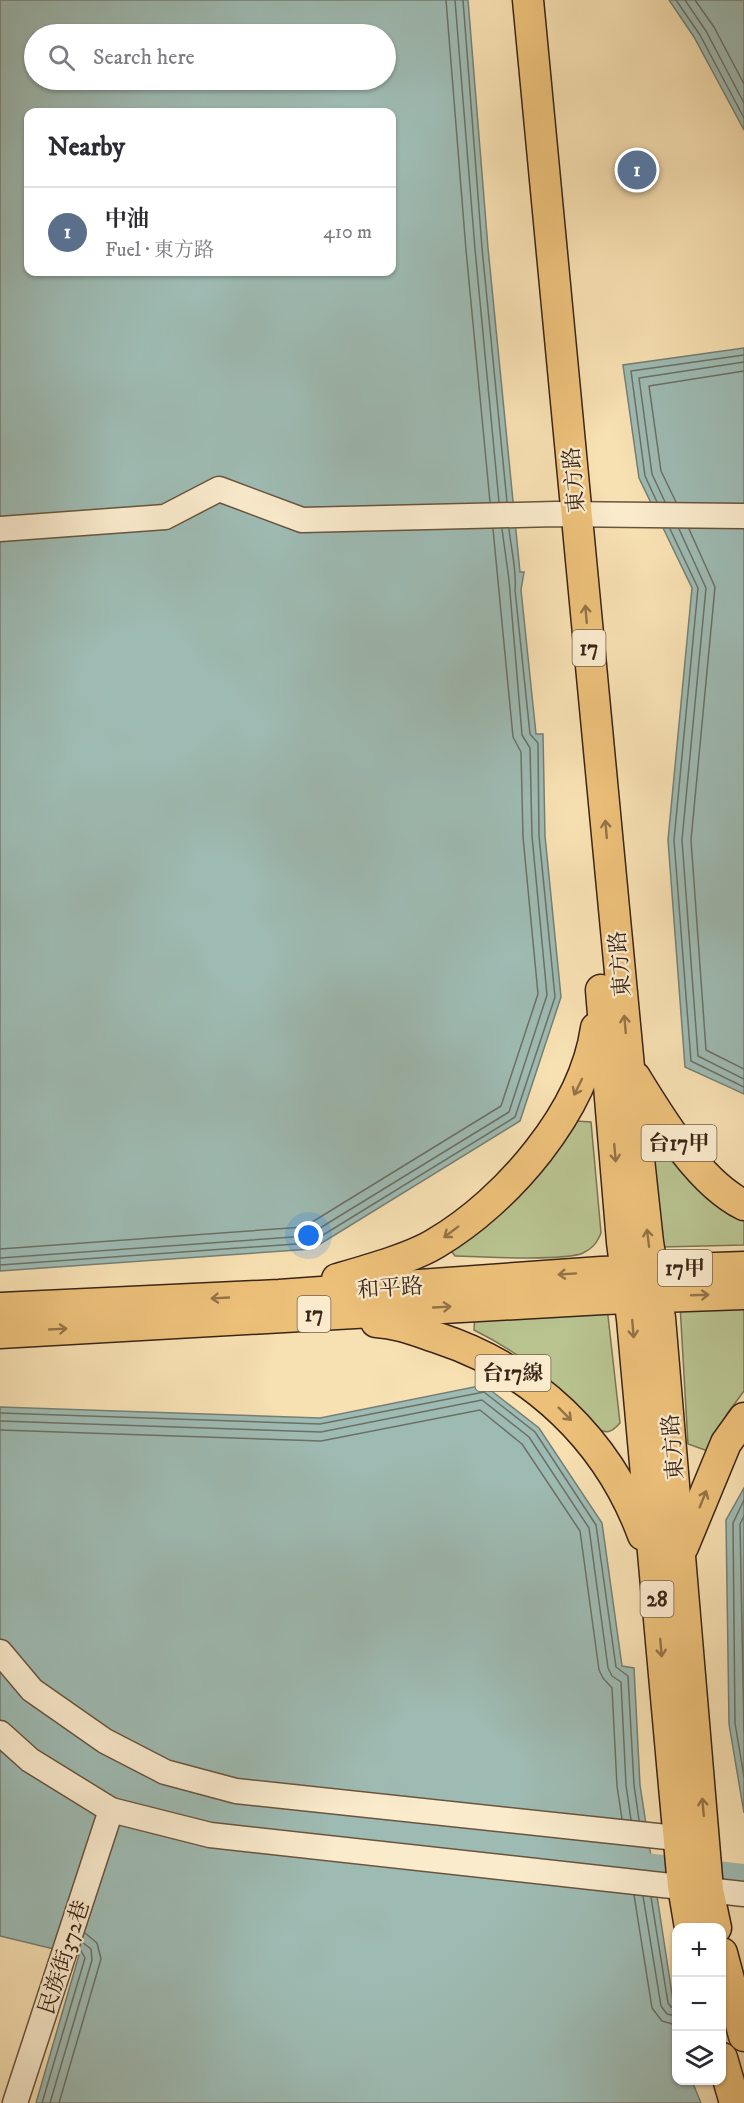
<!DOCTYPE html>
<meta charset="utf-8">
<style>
body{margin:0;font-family:"IM FELL DW Pica","Noto Serif TC",serif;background:#f2f2f3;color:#2b2b33}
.controls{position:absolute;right:18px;bottom:18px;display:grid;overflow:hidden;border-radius:12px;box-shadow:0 2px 4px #0004}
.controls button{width:54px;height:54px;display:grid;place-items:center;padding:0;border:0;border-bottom:2px solid #e1e1e2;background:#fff;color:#2b2b33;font:30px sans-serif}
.you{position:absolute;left:309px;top:1236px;width:21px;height:21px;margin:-15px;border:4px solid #fff;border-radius:50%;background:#1a73e8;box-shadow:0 0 0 9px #1a73e833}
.badge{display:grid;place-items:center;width:39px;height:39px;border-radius:50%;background:#7c3aed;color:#fff;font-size:20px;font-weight:700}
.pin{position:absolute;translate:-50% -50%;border:3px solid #fff;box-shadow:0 2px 6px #0006}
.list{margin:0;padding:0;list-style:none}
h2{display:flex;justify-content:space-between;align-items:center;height:78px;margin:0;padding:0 24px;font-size:26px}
h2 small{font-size:20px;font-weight:400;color:#7c7c81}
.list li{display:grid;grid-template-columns:39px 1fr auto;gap:18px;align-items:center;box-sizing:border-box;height:90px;padding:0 24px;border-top:2px solid #e1e1e2}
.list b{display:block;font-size:22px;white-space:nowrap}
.list p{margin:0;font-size:20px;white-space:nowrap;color:#7c7c81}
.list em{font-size:20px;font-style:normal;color:#7c7c81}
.icon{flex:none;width:33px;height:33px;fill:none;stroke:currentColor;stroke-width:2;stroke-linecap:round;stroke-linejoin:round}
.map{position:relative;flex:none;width:744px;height:2103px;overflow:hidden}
.search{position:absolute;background:#fff;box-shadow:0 2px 4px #0004;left:24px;top:24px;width:372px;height:66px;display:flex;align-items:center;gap:15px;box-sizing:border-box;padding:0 21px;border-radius:33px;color:#7c7c81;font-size:22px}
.panel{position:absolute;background:#fff;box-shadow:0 2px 4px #0004;left:24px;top:108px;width:372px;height:168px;border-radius:12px}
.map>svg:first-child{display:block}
.green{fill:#b8c390;stroke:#7a7454;stroke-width:1.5}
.water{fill:#9ebbb3;stroke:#767f75;stroke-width:1.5;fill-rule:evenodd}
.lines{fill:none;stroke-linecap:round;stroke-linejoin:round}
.shore{stroke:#6c7066;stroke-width:1.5}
.canal{stroke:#9ebbb3;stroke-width:20}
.minor-casing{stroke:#6a543e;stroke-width:27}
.major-casing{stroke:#3b2518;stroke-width:33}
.minor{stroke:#faebcd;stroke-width:24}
.major{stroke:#ecc079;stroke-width:30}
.oneway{stroke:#947248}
.labels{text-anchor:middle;stroke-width:4.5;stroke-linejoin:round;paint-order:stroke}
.shield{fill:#faebcd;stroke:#74604e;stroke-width:1.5}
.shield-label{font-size:21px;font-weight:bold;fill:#3b2518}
.street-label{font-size:22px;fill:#3b2518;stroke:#faebcd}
</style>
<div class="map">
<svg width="744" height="2103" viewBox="0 0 744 2103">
<rect width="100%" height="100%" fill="#f7e0b2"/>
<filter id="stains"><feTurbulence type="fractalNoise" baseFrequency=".00333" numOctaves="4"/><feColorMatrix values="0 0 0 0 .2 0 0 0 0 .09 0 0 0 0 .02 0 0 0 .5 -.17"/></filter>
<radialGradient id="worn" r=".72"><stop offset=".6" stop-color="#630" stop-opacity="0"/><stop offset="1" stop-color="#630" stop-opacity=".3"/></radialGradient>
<g class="green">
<path d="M576 1121 591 1122 601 1233C597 1243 593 1248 583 1253 567 1261 478 1257 455 1256L449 1248Z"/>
<path d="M663 1147 744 1215V1245L661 1247 652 1155Z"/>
<path d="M744 1303V1391L727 1414 708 1451 688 1444 680 1305Z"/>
<path d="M607 1307 620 1423C611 1433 607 1434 595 1428 554 1382 530 1358 474 1330L475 1314Z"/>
</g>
<g class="water">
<path d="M0 0H468L488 248 520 572H524L521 590 536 734H543L545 836 561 997 520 1121 312 1249 0 1271ZM34 34H386V80H34ZM28 112H392V272H28Z"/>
<path d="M669 0H744V130L694 37Z"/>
<path d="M744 348V1094L685 1067 668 840 692 588 639 478 623 365Z"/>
<path d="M484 1385 539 1428 602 1523 622 1666 634 1668 640 1785 676 2020V2080L692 2081 701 2103H36L79 1955 0 1936V1407L320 1418Z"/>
<path d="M744 1488V1813L729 1724 726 1520Z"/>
</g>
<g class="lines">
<g class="shore">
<path d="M446 0 466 250 490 502"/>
<path d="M455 0 475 249 499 502"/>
<path d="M463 0 482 248 507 502"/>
<path d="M676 0 700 35 744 118"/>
<path d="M685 0 706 31 744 103"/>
<path d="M695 0 714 27 744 84"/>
<path d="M657 502 645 476 631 371 744 355"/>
<path d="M665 502 652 474 639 378 744 362"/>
<path d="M676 502 661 471 649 386 744 371"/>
<path d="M670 529 698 588 674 840 691 1061 744 1087"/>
<path d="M679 529 706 588 682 840 698 1056 744 1079"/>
<path d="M689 529 715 587 691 840 706 1050 744 1069"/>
<path d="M0 1249 304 1227 501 1106 538 994 523 837 521 752 513 737 493 529"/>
<path d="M0 1258 307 1236 509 1112 547 995 532 836 530 748 522 735 509 580 502 529"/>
<path d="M0 1265 310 1243 515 1117 555 997 539 836 538 743 530 734 515 590C517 571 511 549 509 529"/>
<path d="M0 1413 320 1424 484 1392 535 1432 596 1525 616 1667 628 1676 634 1785 639 1820"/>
<path d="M0 1421 321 1432 482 1400 529 1437 589 1528 608 1668 612 1676 621 1682 626 1785 631 1820"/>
<path d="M0 1430 321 1441 480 1410 522 1444 580 1531 599 1670 603 1678 612 1688 617 1786 622 1819"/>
<path d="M744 1500 733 1523 735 1723 744 1777"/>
<path d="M744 1516 740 1524 744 1732"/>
<path d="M634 1895 652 2008 662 2021 676 2025"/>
<path d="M643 1896 661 2006 667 2014 676 2016"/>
<path d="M651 1897 668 2003 671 2007 676 2008"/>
<path d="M42 2103 85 1958 80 1949"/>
<path d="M50 2103 92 1960 91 1949 82 1942"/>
<path d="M59 2103 101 1959 97 1943 85 1933"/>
</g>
<path class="canal" d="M627 1861 744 1874"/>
<defs>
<g id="minor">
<path d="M0 529 165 517 219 489 302 520 556 514 744 516"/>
<path d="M0 1652 32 1690 105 1741 165 1772 236 1791 695 1840"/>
<path d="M0 1733 30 1760 111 1810 210 1835 744 1894"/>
<path d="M15 2103 111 1810"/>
</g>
<g id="major">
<path d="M528 0 629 1067 648 1242 660 1318 708 1890 716 1928"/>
<path d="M601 990 622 1242 632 1319 683 1886 690 1928"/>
<path d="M635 1077C661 1119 699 1183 744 1205"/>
<path d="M337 1279C365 1271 412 1258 436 1243 507 1201 584 1112 596 1028"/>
<path d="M0 1308 279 1295 601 1272 744 1267"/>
<path d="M376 1322C398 1323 417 1331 438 1338 533 1369 608 1440 643 1535"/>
<path d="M0 1333 603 1299 744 1294"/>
<path d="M683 1547 726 1443 744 1418"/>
<path d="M722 1953 744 2036"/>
<path d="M722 2058 735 2103"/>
</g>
</defs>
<use href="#minor" class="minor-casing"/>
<use href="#major" class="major-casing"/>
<use href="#minor" class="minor"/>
<use href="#major" class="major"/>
</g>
<defs><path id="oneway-shaft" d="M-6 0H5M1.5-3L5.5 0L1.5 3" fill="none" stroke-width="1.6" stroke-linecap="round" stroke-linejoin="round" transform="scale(1.5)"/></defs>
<g class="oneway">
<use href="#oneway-shaft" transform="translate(586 614) rotate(-95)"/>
<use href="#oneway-shaft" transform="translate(606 829) rotate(-95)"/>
<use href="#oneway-shaft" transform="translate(625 1024) rotate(-95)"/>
<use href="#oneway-shaft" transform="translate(578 1087) rotate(116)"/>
<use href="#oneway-shaft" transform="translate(615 1153) rotate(85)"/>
<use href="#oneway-shaft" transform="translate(451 1232) rotate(143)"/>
<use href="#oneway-shaft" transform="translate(648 1238) rotate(-97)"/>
<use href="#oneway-shaft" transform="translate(567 1274) rotate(176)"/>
<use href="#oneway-shaft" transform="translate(700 1295) rotate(-2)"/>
<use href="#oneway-shaft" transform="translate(220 1298) rotate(177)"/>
<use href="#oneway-shaft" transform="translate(442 1307) rotate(-3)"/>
<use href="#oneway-shaft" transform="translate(58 1329) rotate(-3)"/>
<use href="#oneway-shaft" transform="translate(633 1329) rotate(85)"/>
<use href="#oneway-shaft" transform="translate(565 1414) rotate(45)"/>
<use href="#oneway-shaft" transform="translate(703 1499) rotate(-68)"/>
<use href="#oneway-shaft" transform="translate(661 1648) rotate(85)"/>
<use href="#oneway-shaft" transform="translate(703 1807) rotate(-95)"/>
</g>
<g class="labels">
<g class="shield">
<rect x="572.5" y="630" width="33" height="36" rx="4.5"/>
<rect x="641.5" y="1125" width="75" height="36" rx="4.5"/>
<rect x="658" y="1250" width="54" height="36" rx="4.5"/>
<rect x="297.5" y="1296" width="33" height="36" rx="4.5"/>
<rect x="475.5" y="1355" width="75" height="36" rx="4.5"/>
<rect x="640.5" y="1581" width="33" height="36" rx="4.5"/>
</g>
<g class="shield-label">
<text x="589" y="655">17</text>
<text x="679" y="1150">台17甲</text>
<text x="685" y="1275">17甲</text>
<text x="314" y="1321">17</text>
<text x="513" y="1380">台17線</text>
<text x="657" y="1606">28</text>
</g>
<g class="street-label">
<text transform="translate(573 480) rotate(-95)" y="8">東方路</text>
<text transform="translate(619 964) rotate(-95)" y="8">東方路</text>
<text transform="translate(390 1287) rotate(-4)" y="8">和平路</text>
<text transform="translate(672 1447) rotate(-95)" y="8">東方路</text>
<text transform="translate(63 1957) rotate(-72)" y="8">民族街372巷</text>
</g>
</g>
<rect width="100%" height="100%" filter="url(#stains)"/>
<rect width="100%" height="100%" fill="url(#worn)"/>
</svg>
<div class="controls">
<button>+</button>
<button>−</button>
<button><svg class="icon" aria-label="layers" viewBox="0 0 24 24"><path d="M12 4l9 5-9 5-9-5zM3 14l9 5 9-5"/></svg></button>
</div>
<div class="you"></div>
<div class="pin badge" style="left:637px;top:170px;background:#5c6f8a">1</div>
<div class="search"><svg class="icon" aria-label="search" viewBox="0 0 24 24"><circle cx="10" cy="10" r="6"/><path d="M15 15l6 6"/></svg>Search here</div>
<section class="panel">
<h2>Nearby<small></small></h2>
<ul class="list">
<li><span class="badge" style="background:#5c6f8a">1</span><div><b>中油</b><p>Fuel · 東方路</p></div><em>410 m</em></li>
</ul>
</section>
</div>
